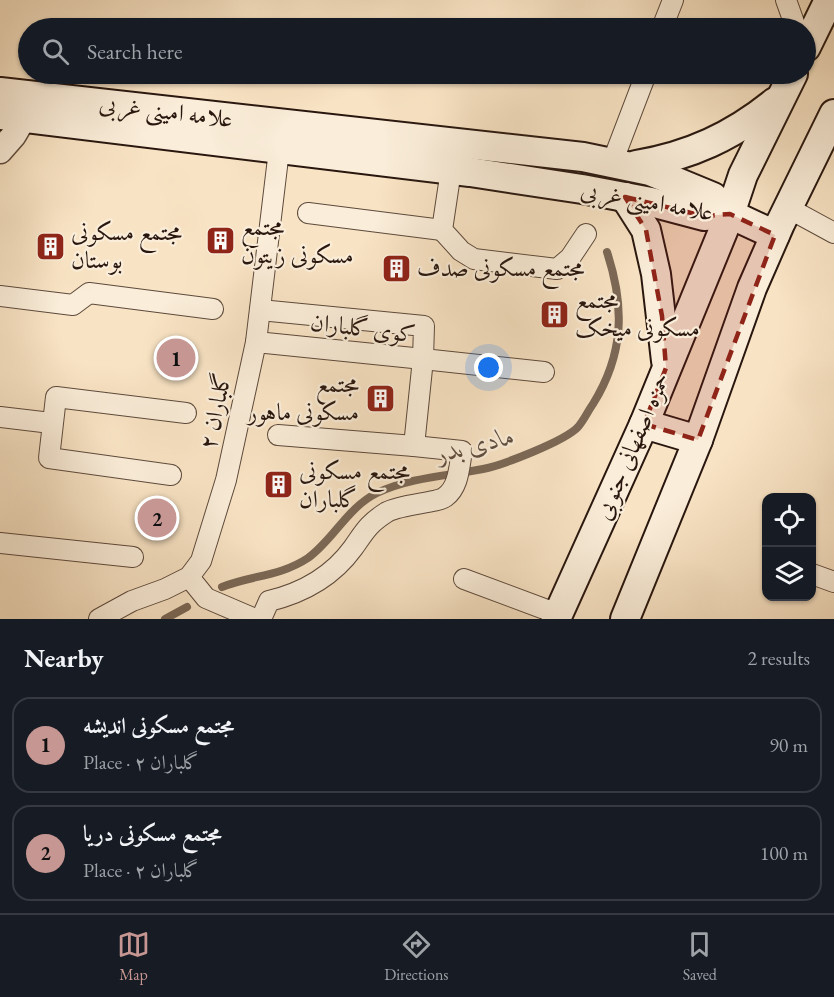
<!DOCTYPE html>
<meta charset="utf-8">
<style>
body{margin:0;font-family:"EB Garamond",Amiri,serif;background:#20242c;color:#f1f3f6}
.controls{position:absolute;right:18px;bottom:18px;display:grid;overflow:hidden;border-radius:12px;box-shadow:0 2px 4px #0004}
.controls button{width:54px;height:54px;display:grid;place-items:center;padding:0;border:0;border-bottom:2px solid #363941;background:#171b24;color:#f1f3f6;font:30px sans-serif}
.you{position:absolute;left:489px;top:368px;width:21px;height:21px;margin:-15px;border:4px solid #fff;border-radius:50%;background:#1a73e8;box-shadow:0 0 0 9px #1a73e833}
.badge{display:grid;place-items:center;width:39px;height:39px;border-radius:50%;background:#c59692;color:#111;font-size:20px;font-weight:700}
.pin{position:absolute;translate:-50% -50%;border:3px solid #fff;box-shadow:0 2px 6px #0006}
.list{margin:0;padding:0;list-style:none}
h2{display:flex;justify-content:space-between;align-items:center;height:78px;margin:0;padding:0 24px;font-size:26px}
h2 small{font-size:20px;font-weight:400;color:#9ea1a6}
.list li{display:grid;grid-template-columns:39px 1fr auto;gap:18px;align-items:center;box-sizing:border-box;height:96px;margin:0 12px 12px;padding:0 12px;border:2px solid #363941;border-radius:18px}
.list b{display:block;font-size:22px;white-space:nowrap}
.list p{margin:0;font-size:20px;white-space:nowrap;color:#9ea1a6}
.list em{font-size:20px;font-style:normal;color:#9ea1a6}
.icon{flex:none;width:33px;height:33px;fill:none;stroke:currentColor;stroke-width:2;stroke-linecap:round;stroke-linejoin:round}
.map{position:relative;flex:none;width:834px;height:619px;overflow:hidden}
.search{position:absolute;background:#171b24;box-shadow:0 2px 4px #0004;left:18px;right:18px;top:18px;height:66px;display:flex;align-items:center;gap:15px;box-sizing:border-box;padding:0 21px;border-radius:33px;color:#9ea1a6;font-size:22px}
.sheet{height:294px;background:#171b24}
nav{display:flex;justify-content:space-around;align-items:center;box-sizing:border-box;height:84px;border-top:2px solid #363941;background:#171b24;font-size:16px;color:#9ea1a6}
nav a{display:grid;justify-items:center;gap:3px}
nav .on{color:#c59692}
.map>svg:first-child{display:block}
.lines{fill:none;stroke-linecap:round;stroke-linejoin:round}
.stream{stroke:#7b6856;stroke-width:8}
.minor-casing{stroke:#5d4a3c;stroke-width:22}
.tertiary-casing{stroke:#5d4a3c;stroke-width:27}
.secondary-casing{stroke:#29170f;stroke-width:32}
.minor{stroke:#faedd9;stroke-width:20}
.tertiary{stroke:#faedd9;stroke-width:24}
.secondary{stroke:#faedd9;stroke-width:28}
.marked{fill:#8f2418;fill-opacity:0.2;stroke:#8f2418;stroke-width:4.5;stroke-dasharray:12 8;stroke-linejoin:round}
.labels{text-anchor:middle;stroke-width:4.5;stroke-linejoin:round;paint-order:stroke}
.street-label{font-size:24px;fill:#29170f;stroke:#faedd9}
.poi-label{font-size:24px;fill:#29170f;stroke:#faedd9;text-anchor:start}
.water-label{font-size:26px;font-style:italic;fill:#604d3f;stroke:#faedd9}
</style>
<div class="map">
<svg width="834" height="619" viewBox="0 0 834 619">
<rect width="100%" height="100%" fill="#f8e3c4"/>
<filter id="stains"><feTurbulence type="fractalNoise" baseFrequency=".00333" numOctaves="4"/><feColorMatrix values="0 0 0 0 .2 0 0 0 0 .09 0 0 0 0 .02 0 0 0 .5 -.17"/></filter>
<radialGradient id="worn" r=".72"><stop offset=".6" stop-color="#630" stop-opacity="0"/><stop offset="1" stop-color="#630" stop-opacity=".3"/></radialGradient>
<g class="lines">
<g class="stream">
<path d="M222 587C252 575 279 577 308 558 333 540 348 507 377 493 411 477 448 476 483 469 503 465 565 441 578 427 584 420 588 411 593 404 624 354 625 307 607 252"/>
<path d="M165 619 187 607"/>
</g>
<defs>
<g id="minor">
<path d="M786 0 796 28"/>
<path d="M662 28 673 0"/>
<path d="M612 163 646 74"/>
<path d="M451 170 442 230 461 251 474 259 557 269 570 258 586 234"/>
<path d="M788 208 834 233"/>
<path d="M308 213 442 230"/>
<path d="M0 296 73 305 89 293 213 309"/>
<path d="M260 310 424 326 423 359 544 372"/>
<path d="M256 342 423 359 414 446 278 435"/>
<path d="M0 417 51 423"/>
<path d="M171 475 49 458 56 397 186 413"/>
<path d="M0 543 133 557"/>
<path d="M812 574 834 582"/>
<path d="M189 577 206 598 255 619"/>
<path d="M464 579 558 614"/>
<path d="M99 619 132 601 165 589 189 577 201 561 226 480 256 342 279 150"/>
<path d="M261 619 269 601C302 593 332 577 353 548 365 531 368 524 387 512 402 504 437 503 445 497 459 487 459 467 462 451L414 446"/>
</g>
<path id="tertiary" d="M0 151 14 135 24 118"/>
<g id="secondary">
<path d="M806 47 829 0"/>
<path d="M0 92 583 157 650 171 713 197 730 214 775 235"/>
<path d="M0 115 470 172 582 189 651 202 704 216 730 214"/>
<path d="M636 165C690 156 733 136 775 102"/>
<path d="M625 197 646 230 656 274 666 361"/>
<path d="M644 424 698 440"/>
<path d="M556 619 644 424 730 214 743 175 793 74"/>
<path d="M625 619 698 440 752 288 780 224 834 114"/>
</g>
</defs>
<use href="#minor" class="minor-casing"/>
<use href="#tertiary" class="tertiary-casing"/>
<use href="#secondary" class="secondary-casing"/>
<use href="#minor" class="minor"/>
<use href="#tertiary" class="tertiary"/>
<use href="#secondary" class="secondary"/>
</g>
<path class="marked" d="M625 197 704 216 730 214 775 235 698 440 644 424 666 368 662 316 646 230Z"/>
<defs>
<symbol id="building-square" viewBox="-11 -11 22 22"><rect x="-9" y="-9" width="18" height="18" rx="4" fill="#8f2418" stroke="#faedd9"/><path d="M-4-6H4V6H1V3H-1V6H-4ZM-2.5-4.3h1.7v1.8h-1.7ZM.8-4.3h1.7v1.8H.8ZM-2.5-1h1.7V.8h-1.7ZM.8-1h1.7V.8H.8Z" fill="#fff"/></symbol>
</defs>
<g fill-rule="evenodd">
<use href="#building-square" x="204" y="224" width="33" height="33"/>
<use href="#building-square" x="34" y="230" width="33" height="33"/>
<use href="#building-square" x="380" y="252" width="33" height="33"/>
<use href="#building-square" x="538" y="298" width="33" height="33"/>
<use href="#building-square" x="364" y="382" width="33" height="33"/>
<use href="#building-square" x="262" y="468" width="33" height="33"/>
</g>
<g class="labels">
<g class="street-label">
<text transform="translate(166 111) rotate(7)" y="8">علامه امینی غربی</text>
<text transform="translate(647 201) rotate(10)" y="8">علامه امینی غربی</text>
<text transform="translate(363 328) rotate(7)" y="8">کوی گلباران</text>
<text transform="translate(215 411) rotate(-78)" y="8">گلباران ۲</text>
<text transform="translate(632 446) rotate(-67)" y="8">حمزه اصفهانی جنوبی</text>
</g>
<g class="poi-label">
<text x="241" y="235">مجتمع<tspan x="241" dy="28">مسکونی زیتون</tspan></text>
<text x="71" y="240">مجتمع مسکونی<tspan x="71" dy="28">بوستان</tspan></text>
<text x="417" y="276">مجتمع مسکونی صدف</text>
<text x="575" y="308">مجتمع<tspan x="575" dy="28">مسکونی میخک</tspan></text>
<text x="359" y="392" text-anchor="end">مجتمع<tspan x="359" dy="28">مسکونی ماهور</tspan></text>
<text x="299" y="479">مجتمع مسکونی<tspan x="299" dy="28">گلباران</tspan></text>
</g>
<g class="water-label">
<text transform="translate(475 444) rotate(-14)" y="9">مادی بدر</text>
</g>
</g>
<rect width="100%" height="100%" filter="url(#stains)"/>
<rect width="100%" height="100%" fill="url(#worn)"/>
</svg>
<div class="controls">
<button><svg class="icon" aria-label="locate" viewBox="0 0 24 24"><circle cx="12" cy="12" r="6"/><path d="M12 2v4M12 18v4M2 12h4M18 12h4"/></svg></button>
<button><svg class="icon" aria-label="layers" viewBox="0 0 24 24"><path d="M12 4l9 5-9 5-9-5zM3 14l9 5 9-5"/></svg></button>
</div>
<div class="you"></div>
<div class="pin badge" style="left:176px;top:358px">1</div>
<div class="pin badge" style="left:157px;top:518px">2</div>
<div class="search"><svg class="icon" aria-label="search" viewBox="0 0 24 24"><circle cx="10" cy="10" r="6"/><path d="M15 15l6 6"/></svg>Search here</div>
</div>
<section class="sheet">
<h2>Nearby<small>2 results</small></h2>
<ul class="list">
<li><span class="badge">1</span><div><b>مجتمع مسکونی اندیشه</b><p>Place · گلباران ۲</p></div><em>90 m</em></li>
<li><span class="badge">2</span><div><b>مجتمع مسکونی دریا</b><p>Place · گلباران ۲</p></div><em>100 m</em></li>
</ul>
</section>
<nav>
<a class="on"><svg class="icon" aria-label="map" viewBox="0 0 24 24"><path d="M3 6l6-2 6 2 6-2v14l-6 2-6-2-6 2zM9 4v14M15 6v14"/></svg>Map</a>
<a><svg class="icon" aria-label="directions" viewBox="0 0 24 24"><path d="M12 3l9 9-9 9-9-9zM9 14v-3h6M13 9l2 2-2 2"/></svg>Directions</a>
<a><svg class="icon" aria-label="saved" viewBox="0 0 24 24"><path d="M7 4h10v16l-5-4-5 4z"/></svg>Saved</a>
</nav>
